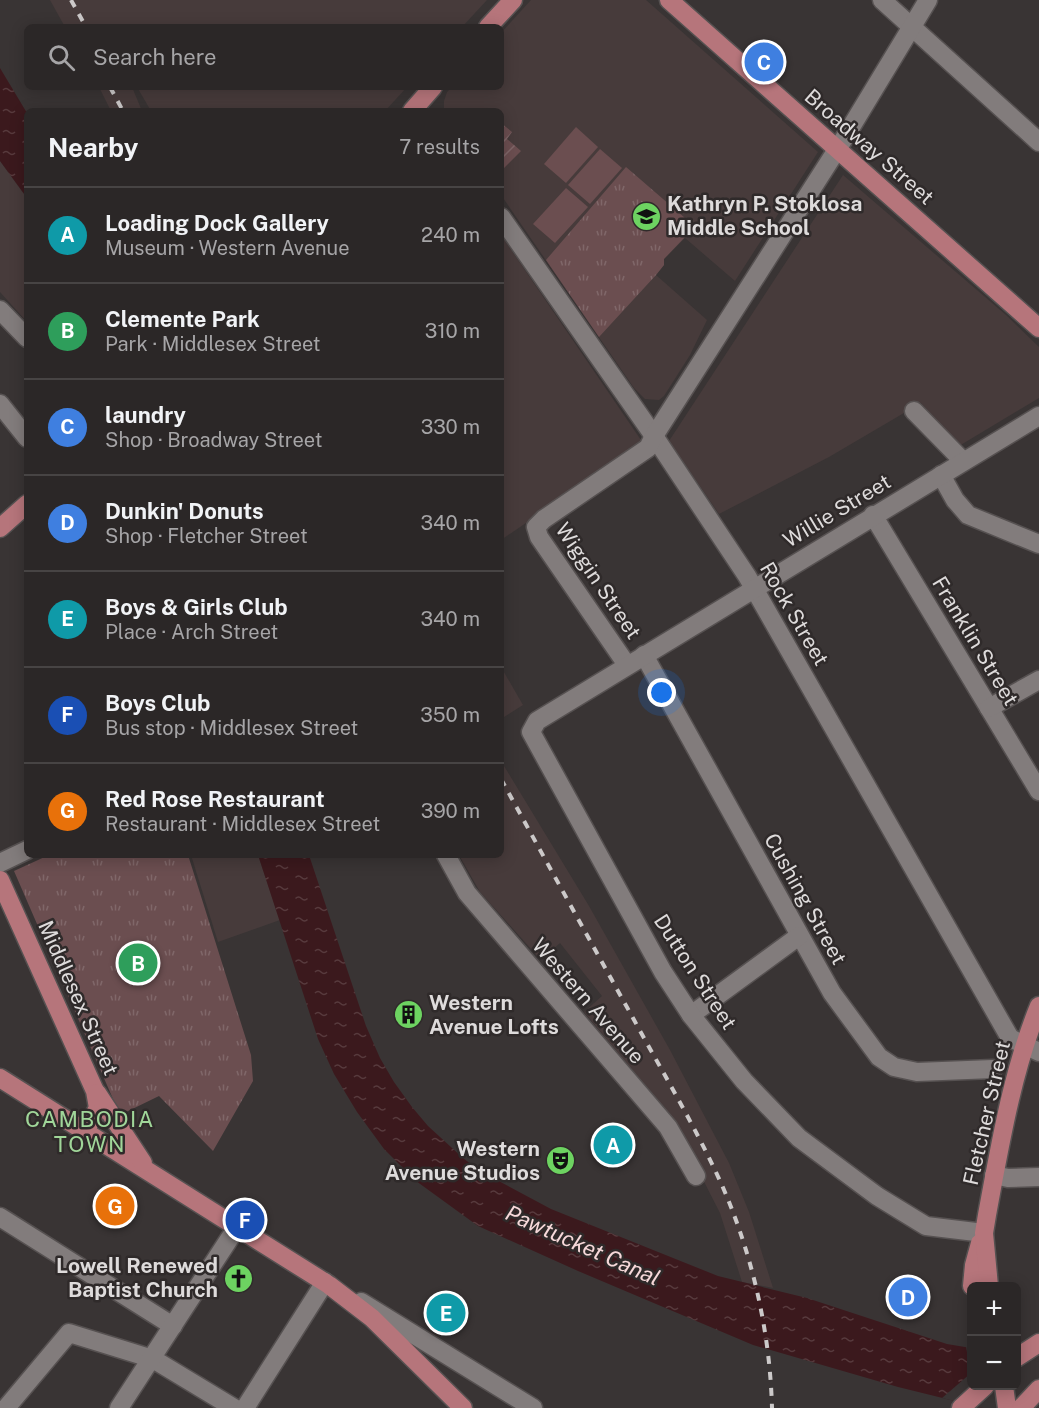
<!DOCTYPE html>
<meta charset="utf-8">
<style>
body{margin:0;font-family:"Public Sans",sans-serif;background:#373333;color:#f1f3f6}
.controls{position:absolute;right:18px;bottom:18px;display:grid;overflow:hidden;border-radius:9px;box-shadow:0 3px 15px #0003}
.controls button{width:54px;height:54px;display:grid;place-items:center;padding:0;border:0;border-bottom:2px solid #474444;background:#2b2727;color:#f1f3f6;font:30px sans-serif}
.you{position:absolute;left:662px;top:693px;width:21px;height:21px;margin:-15px;border:4px solid #fff;border-radius:50%;background:#1a73e8;box-shadow:0 0 0 9px #1a73e833}
.badge{display:grid;place-items:center;width:39px;height:39px;border-radius:50%;background:#1a73e8;color:#fff;font-size:20px;font-weight:700}
.pin{position:absolute;translate:-50% -50%;border:3px solid #fff;box-shadow:0 2px 6px #0006}
.list{margin:0;padding:0;list-style:none}
h2{display:flex;justify-content:space-between;align-items:center;height:78px;margin:0;padding:0 24px;font-size:26px}
h2 small{font-size:20px;font-weight:400;color:#a6a5a7}
.list li{display:grid;grid-template-columns:39px 1fr auto;gap:18px;align-items:center;box-sizing:border-box;height:96px;padding:0 24px;border-top:2px solid #474444}
.list b{display:block;font-size:22px;white-space:nowrap}
.list p{margin:0;font-size:20px;white-space:nowrap;color:#a6a5a7}
.list em{font-size:20px;font-style:normal;color:#a6a5a7}
.icon{flex:none;width:33px;height:33px;fill:none;stroke:currentColor;stroke-width:2;stroke-linecap:round;stroke-linejoin:round}
.map{position:relative;flex:none;width:1039px;height:1408px;overflow:hidden}
.search{position:absolute;background:#2b2727;box-shadow:0 3px 15px #0003;left:24px;top:24px;width:480px;height:66px;display:flex;align-items:center;gap:15px;box-sizing:border-box;padding:0 21px;border-radius:9px;color:#a6a5a7;font-size:22px}
.panel{position:absolute;background:#2b2727;box-shadow:0 3px 15px #0003;left:24px;top:108px;width:480px;height:750px;border-radius:9px}
.map>svg:first-child{display:block}
.built{fill:#473b3b}
.grass{fill:#6b4e50}
.park{fill:url(#park-tufts)}
.garden{fill:url(#garden-furrows)}
.water{fill:url(#water-ripples)}
.pier{fill:#393434}
.lines{fill:none;stroke-linecap:round;stroke-linejoin:round}
.minor-casing{stroke:#565151;stroke-width:21}
.major-casing{stroke:#565151;stroke-width:21}
.minor{stroke:#827c7c;stroke-width:18}
.major{stroke:#b6757b;stroke-width:18}
.rail{stroke:#ccc9c9;stroke-width:4;stroke-dasharray:8 8;stroke-linecap:butt}
.labels{text-anchor:middle;stroke-width:5;stroke-linejoin:round;paint-order:stroke}
.street-label{font-size:21px;fill:#dedbdb;stroke:#2f2a2a}
.poi-label{font-size:21px;font-weight:bold;fill:#dedbdb;stroke:#2f2a2a;text-anchor:start}
.neighbourhood-label{font-size:22px;letter-spacing:1.5px;fill:#a0d699;stroke:#2f2a2a}
.water-label{font-size:22px;font-style:italic;fill:#f7d9da;stroke:#2f2a2a}
</style>
<div class="map">
<svg width="1039" height="1408" viewBox="0 0 1039 1408">
<defs>
<pattern id="park-tufts" width="24" height="20" patternUnits="userSpaceOnUse" patternTransform="scale(1.5)"><rect width="24" height="20" fill="#6b4e50"/><path d="M3 7l-1-3M5 7V3M7 7l1-3M15 17l-1-3M17 17v-4M19 17l1-3" fill="none" stroke="#806769"/></pattern>
<pattern id="garden-furrows" width="10" height="10" patternUnits="userSpaceOnUse" patternTransform="scale(1.5)"><rect width="10" height="10" fill="#6b4e50"/><path d="M-1 1l2-2M0 10L10 0M9 11l2-2" fill="none" stroke="#806769"/></pattern>
<pattern id="water-ripples" width="26" height="14" patternUnits="userSpaceOnUse" patternTransform="scale(1.5)"><rect width="26" height="14" fill="#3b191d"/><path d="M2 4q2-2 4 0t4 0M15 11q2-2 4 0t4 0" fill="none" stroke="#573a3d"/></pattern>
</defs>
<rect width="100%" height="100%" fill="#393434"/>
<g class="built">
<path d="M50 0H487L462 27H65Z"/>
<path d="M531 0H646L818 152 735 281 685 238 664 259V265L656 275 707 320 690 355 664 396 659 400 645 399 634 388 501 195V111H444V101L447 92 452 87H501V33Z"/>
<path d="M99 87H132L142 111H111Z"/>
<path d="M137 87H407L385 111H151Z"/>
<path d="M0 161 27 198V322L0 292Z"/>
<path d="M843 175 1006 315 1039 347V398L959 446 921 403 829 457 719 514 669 441Z"/>
<path d="M501 235 643 443 501 540Z"/>
<path d="M501 667 523 705 501 719Z"/>
<path d="M501 761 589 906 670 1050 729 1163 749 1212 773 1288 742 1282 720 1213 670 1115 584 1012 602 996 560 943 541 960 480 892 459 855H501Z"/>
<path d="M191 855H258L280 920 218 942Z"/>
</g>
<g class="grass">
<path d="M576 127 598 147 566 183 544 164Z"/>
<path d="M600 149 622 168 590 204 568 185Z"/>
<path d="M566 188 588 207 555 243 533 224Z"/>
</g>
<g class="park">
<path d="M626 167 685 218 683 225 685 237 664 259V265L656 275 599 337 546 260Z"/>
<path d="M49 855H188L251 1055 253 1081 213 1151 159 1096 120 1115 14 871Z"/>
</g>
<path class="garden" d="M501 123 512 132 507 139 521 151 501 171Z"/>
<g class="water">
<path d="M0 68 27 113V198L0 161Z"/>
<path d="M258 855H309L366 1026 380 1058 394 1082 412 1107 428 1126 463 1158 480 1171 551 1209 718 1276 807 1298 947 1344 971 1348 972 1386H1016L1039 1362V1408H983L898 1387 753 1345 578 1271 478 1226 416 1181 384 1149 357 1112 334 1074 318 1039Z"/>
</g>
<path class="pier" d="M966 1347 971 1348 972 1386H1016L1017 1355 1039 1362V1408H983L942 1398 971 1373Z"/>
<g class="lines">
<defs>
<g id="minor">
<path d="M882 0 1039 142"/>
<path d="M501 217 654 436 747 576 1010 1038 1039 1052"/>
<path d="M0 310 27 338"/>
<path d="M0 404 27 438"/>
<path d="M914 411 963 461"/>
<path d="M941 475 955 500 968 515 1039 544"/>
<path d="M873 515 1039 791"/>
<path d="M644 655 832 993 879 1057 894 1067 917 1072 993 1069"/>
<path d="M627 665 539 537 536 527 544 519 648 448 654 436 845 137 928 0"/>
<path d="M989 708 1039 680"/>
<path d="M446 855 467 893 668 1127 696 1176"/>
<path d="M0 863 27 850"/>
<path d="M691 1015 799 936"/>
<path d="M994 1175 1008 1178 1039 1177"/>
<path d="M0 1217 173 1326"/>
<path d="M984 1233 926 1226 877 1196 799 1138 744 1081 691 1015 663 972 531 732 537 721 1039 416"/>
<path d="M361 1302 533 1408"/>
<path d="M6 1408 69 1333 153 1359 234 1408"/>
<path d="M119 1408 237 1227"/>
<path d="M245 1408 325 1282"/>
</g>
<g id="major">
<path d="M669 0 1039 328"/>
<path d="M488 27 513 0"/>
<path d="M412 111 433 87"/>
<path d="M0 528 27 504"/>
<path d="M0 880 95 1091 98 1108 85 1131"/>
<path d="M0 1078 329 1285 372 1318 463 1408"/>
<path d="M97 1093 143 1163"/>
<path d="M972 1286 974 1265 980 1243"/>
<path d="M989 1286 984 1233 987 1215C1000 1145 1012 1072 1039 1006"/>
<path d="M1016 1358 1039 1343"/>
<path d="M1004 1386 1007 1408"/>
<path d="M961 1408 985 1386"/>
<path d="M1021 1408 1039 1389"/>
</g>
</defs>
<use href="#minor" class="minor-casing"/>
<use href="#major" class="major-casing"/>
<use href="#minor" class="minor"/>
<use href="#major" class="major"/>
<g class="rail">
<path d="M71 0 86 27"/>
<path d="M110 87 123 111"/>
<path d="M501 779C545 859 589 939 633 1018 663 1073 695 1126 721 1183 752 1253 770 1331 772 1408"/>
</g>
</g>
<defs>
<symbol id="school-disc" viewBox="-11 -11 22 22"><circle r="9.5" fill="#6dd361" stroke="#2f2a2a"/><path d="M0-5L7-2L0 1L-7-2ZM-4 1L0 2.5L4 1V4Q0 6-4 4Z" fill="#111"/></symbol>
<symbol id="building-disc" viewBox="-11 -11 22 22"><circle r="9.5" fill="#6dd361" stroke="#2f2a2a"/><path d="M-4-6H4V6H1V3H-1V6H-4ZM-2.5-4.3h1.7v1.8h-1.7ZM.8-4.3h1.7v1.8H.8ZM-2.5-1h1.7V.8h-1.7ZM.8-1h1.7V.8H.8Z" fill="#111"/></symbol>
<symbol id="theatre-disc" viewBox="-11 -11 22 22"><circle r="9.5" fill="#6dd361" stroke="#2f2a2a"/><path d="M-5-5.5Q0-4 5-5.5V0Q5 5 0 6Q-5 5-5 0ZM-3.3-2.5H-1v1.5H-3.3ZM1-2.5H3.3v1.5H1ZM-2.8 1Q0 5.5 2.8 1Z" fill="#111"/></symbol>
<symbol id="church-disc" viewBox="-11 -11 22 22"><circle r="9.5" fill="#6dd361" stroke="#2f2a2a"/><path d="M-1.2-6h2.4v3.5h3.3v2.4h-3.3V6h-2.4V-.1h-3.3v-2.4h3.3Z" fill="#111"/></symbol>
</defs>
<g fill-rule="evenodd">
<use href="#school-disc" x="630" y="200" width="33" height="33"/>
<use href="#building-disc" x="392" y="998" width="33" height="33"/>
<use href="#theatre-disc" x="544" y="1144" width="33" height="33"/>
<use href="#church-disc" x="222" y="1262" width="33" height="33"/>
</g>
<g class="labels">
<g class="street-label">
<text transform="translate(869 147) rotate(41)" y="7">Broadway Street</text>
<text transform="translate(837 511) rotate(-31)" y="7">Willie Street</text>
<text transform="translate(598 581) rotate(56)" y="7">Wiggin Street</text>
<text transform="translate(794 614) rotate(60)" y="7">Rock Street</text>
<text transform="translate(975 641) rotate(59)" y="7">Franklin Street</text>
<text transform="translate(805 899) rotate(61)" y="7">Cushing Street</text>
<text transform="translate(695 972) rotate(57)" y="7">Dutton Street</text>
<text transform="translate(78 998) rotate(66)" y="7">Middlesex Street</text>
<text transform="translate(588 1001) rotate(49)" y="7">Western Avenue</text>
<text transform="translate(987 1113) rotate(-77)" y="7">Fletcher Street</text>
</g>
<g class="poi-label">
<text x="667" y="211">Kathryn P. Stoklosa<tspan x="667" dy="24">Middle School</tspan></text>
<text x="429" y="1010">Western<tspan x="429" dy="24">Avenue Lofts</tspan></text>
<text x="540" y="1156" text-anchor="end">Western<tspan x="540" dy="24">Avenue Studios</tspan></text>
<text x="218" y="1273" text-anchor="end">Lowell Renewed<tspan x="218" dy="24">Baptist Church</tspan></text>
</g>
<g class="neighbourhood-label">
<text x="90" y="1127">CAMBODIA<tspan x="90" dy="25">TOWN</tspan></text>
</g>
<g class="water-label">
<text transform="translate(583 1245) rotate(24)" y="8">Pawtucket Canal</text>
</g>
</g>
</svg>
<div class="controls">
<button>+</button>
<button>−</button>
</div>
<div class="you"></div>
<div class="pin badge" style="left:613px;top:1145px;background:#0f9aa8">A</div>
<div class="pin badge" style="left:138px;top:963px;background:#2e9e5b">B</div>
<div class="pin badge" style="left:764px;top:62px;background:#3f7fe0">C</div>
<div class="pin badge" style="left:908px;top:1297px;background:#3f7fe0">D</div>
<div class="pin badge" style="left:446px;top:1313px;background:#0f9aa8">E</div>
<div class="pin badge" style="left:245px;top:1220px;background:#1a4fb4">F</div>
<div class="pin badge" style="left:115px;top:1206px;background:#e8710a">G</div>
<div class="search"><svg class="icon" aria-label="search" viewBox="0 0 24 24"><circle cx="10" cy="10" r="6"/><path d="M15 15l6 6"/></svg>Search here</div>
<section class="panel">
<h2>Nearby<small>7 results</small></h2>
<ul class="list">
<li><span class="badge" style="background:#0f9aa8">A</span><div><b>Loading Dock Gallery</b><p>Museum · Western Avenue</p></div><em>240 m</em></li>
<li><span class="badge" style="background:#2e9e5b">B</span><div><b>Clemente Park</b><p>Park · Middlesex Street</p></div><em>310 m</em></li>
<li><span class="badge" style="background:#3f7fe0">C</span><div><b>laundry</b><p>Shop · Broadway Street</p></div><em>330 m</em></li>
<li><span class="badge" style="background:#3f7fe0">D</span><div><b>Dunkin' Donuts</b><p>Shop · Fletcher Street</p></div><em>340 m</em></li>
<li><span class="badge" style="background:#0f9aa8">E</span><div><b>Boys &amp; Girls Club</b><p>Place · Arch Street</p></div><em>340 m</em></li>
<li><span class="badge" style="background:#1a4fb4">F</span><div><b>Boys Club</b><p>Bus stop · Middlesex Street</p></div><em>350 m</em></li>
<li><span class="badge" style="background:#e8710a">G</span><div><b>Red Rose Restaurant</b><p>Restaurant · Middlesex Street</p></div><em>390 m</em></li>
</ul>
</section>
</div>
